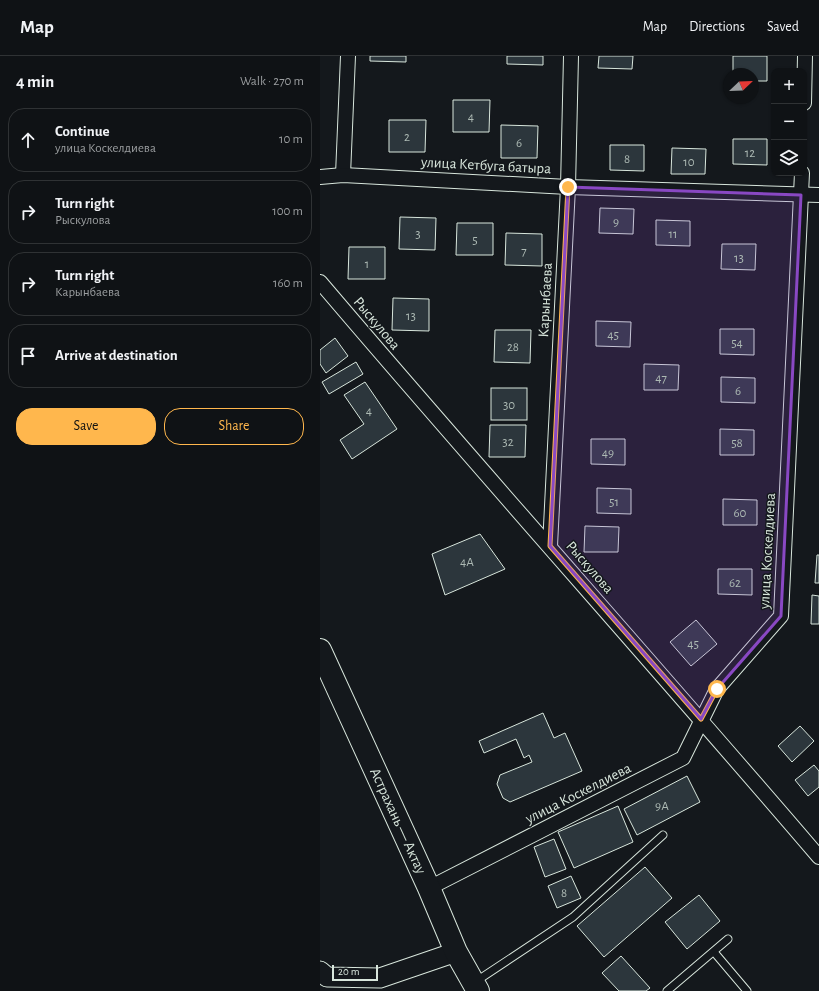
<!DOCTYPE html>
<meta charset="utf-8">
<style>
body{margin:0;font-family:"Alegreya Sans",sans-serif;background:#181b1e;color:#f1f3f6}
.controls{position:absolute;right:12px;top:12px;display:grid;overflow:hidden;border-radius:8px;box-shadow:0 1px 3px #0004}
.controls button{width:36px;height:36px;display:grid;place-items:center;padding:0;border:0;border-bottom:1px solid #2f3234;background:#0f1215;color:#f1f3f6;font:20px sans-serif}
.compass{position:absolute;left:403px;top:12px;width:36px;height:36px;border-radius:50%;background:#0f1215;box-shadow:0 1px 3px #0004;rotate:67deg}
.scale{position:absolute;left:12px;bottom:10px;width:46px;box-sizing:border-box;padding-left:4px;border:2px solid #d8e6dc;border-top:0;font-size:11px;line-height:14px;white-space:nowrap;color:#d8e6dc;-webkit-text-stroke:3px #14181c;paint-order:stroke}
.stop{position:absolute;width:12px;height:12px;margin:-9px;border:3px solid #ffb74d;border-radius:50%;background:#fff}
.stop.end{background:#ffb74d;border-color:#fff;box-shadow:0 1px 4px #0008}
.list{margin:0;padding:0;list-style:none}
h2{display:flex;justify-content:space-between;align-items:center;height:52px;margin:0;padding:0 16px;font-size:17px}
h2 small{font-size:13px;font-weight:400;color:#9b9ea0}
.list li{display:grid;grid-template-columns:26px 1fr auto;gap:12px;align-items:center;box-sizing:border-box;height:64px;margin:0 8px 8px;padding:0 8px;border:1px solid #2f3234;border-radius:16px}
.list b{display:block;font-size:15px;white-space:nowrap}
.list p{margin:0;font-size:13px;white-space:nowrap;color:#9b9ea0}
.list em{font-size:13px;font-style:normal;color:#9b9ea0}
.actions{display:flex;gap:8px;padding:12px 16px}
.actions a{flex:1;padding:9px 0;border:1px solid #ffb74d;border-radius:16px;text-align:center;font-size:14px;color:#ffb74d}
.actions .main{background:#ffb74d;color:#111}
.icon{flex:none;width:22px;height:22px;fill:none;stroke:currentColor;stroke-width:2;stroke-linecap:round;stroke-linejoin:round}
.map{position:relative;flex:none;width:499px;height:935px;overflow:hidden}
header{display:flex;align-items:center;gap:24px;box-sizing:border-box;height:56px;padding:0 20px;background:#0f1215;border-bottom:1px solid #2f3234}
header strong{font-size:19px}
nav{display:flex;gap:22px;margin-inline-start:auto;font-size:14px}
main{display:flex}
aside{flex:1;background:#0f1215}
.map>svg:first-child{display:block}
.building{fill:#2c363c;stroke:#d8e6dc}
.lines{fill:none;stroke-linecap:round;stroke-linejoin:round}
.lane-casing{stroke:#d8e6dc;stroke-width:9}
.street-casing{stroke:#d8e6dc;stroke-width:16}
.secondary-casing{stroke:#d8e6dc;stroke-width:21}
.highway-casing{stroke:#d8e6dc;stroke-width:24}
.lane{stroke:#14181c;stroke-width:7}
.street{stroke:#14181c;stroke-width:14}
.secondary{stroke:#14181c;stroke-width:19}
.highway{stroke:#14181c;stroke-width:22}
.route{stroke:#ffb74d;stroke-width:5}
.marked{fill:#8948c3;fill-opacity:0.2;stroke:#8948c3;stroke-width:3;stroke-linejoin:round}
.labels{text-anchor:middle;stroke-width:3;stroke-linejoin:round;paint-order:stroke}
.number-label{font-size:13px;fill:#adbab4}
.street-label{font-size:15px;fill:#d8e6dc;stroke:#14181c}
</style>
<header>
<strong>Map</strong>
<nav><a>Map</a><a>Directions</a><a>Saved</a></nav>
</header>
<main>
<aside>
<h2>4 min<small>Walk · 270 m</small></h2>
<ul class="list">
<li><svg class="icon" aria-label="ahead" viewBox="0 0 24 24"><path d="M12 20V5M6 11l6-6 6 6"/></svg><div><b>Continue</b><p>улица Коскелдиева</p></div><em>10 m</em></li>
<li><svg class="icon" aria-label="right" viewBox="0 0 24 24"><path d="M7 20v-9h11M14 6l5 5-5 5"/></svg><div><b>Turn right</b><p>Рыскулова</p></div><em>100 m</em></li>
<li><svg class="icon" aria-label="right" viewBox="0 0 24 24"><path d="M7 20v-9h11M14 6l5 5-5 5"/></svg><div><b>Turn right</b><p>Карынбаева</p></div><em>160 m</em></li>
<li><svg class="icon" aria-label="arrive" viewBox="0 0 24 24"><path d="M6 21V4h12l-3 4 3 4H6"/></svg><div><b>Arrive at destination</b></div></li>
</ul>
<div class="actions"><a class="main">Save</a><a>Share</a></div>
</aside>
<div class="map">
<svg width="499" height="935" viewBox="0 0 499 935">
<rect width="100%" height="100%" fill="#14181c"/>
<g class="building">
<path d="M50 0H86V6L50 5Z"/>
<path d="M187 0H223V9L187 8Z"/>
<path d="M279 0H313L312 13 278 12Z"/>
<path d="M413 0H447V25H433V18H413Z"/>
<path d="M133 44H170L169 76H133Z"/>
<path d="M69 64H106L105 96H69Z"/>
<path d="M181 69 218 70 217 102H181Z"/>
<path d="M413 83H447V109L413 108Z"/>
<path d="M290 89H324V115L290 114Z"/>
<path d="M352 92 386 93 385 118H351Z"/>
<path d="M280 152 314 153 313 178 279 177Z"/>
<path d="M80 161 116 162 115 194 79 193Z"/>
<path d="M336 164 370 165V190L336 189Z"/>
<path d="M137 167H173V199H136Z"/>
<path d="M186 177 222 178V210L185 209Z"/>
<path d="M402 188H436L435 214 401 213Z"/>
<path d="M29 191H65V223H28Z"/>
<path d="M73 242 109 243V275L72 274Z"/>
<path d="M276 265 311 266 310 291 276 290Z"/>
<path d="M400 273H434V299L400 298Z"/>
<path d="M175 274H211L210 307 174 306Z"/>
<path d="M15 282 28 300 6 317 0 308V294Z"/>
<path d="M36 306 43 318 9 338 2 326Z"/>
<path d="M324 308 359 309 358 334H324Z"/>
<path d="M401 321 435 322V347L401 346Z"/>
<path d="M45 326 77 373 32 403 20 384 44 368 24 339Z"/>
<rect x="171" y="332" width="36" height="32"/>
<path d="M170 369H206L205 401H169Z"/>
<path d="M400 373 434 374V399H400Z"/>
<path d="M271 383H305V409L271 408Z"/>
<path d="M277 432 311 433V458L277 457Z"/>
<path d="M403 443 437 444V469H403Z"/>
<path d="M265 470 299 471 298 496H264Z"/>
<path d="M160 478 185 513 125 539 112 498Z"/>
<path d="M497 499H499V527H495Z"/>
<path d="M398 513H432V539L398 538Z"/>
<path d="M492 539 499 540V568H491Z"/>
<path d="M376 564 397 588 371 610 350 586Z"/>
<path d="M223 657 234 682 245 677 262 715 190 746 183 742 177 728 180 719 212 706 209 699 204 702 196 683 164 697 159 685Z"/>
<path d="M480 670 494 685 472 706 458 690Z"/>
<path d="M494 709 499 715V731L488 740 475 724Z"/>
<path d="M367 720 380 746 317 779 304 753Z"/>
<path d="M298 750 313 786 254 812 238 776Z"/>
<path d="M234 783 246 813 225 821 214 791Z"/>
<path d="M325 811 352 842 284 901 257 870Z"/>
<path d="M251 820 261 842 237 852 228 830Z"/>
<path d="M379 839 400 865 367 893 345 866Z"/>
<path d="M301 900 330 932 326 935H299L282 917Z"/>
</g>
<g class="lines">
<defs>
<g id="lane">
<path d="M394 896 427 935"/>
<path d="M155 926 253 861 343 779"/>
<path d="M347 935 408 883"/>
</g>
<g id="street">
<path d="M484 47 485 0"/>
<path d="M23 119 28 0"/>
<path d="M0 121 23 119 248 131 499 139"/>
<path d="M0 226C164 419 334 608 499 801"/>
<path d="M230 490 248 131 251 0"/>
<path d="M109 832 363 702 397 633 461 560 482 117"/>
</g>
<path id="secondary" d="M0 915 7 921 60 922 136 896"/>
<g id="highway">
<path id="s1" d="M0 594 109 832 136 896 158 935"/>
</g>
</defs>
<use href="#lane" class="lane-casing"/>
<use href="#street" class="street-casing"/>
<use href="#secondary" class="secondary-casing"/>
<use href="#highway" class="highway-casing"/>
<use href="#lane" class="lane"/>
<use href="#street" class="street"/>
<use href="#secondary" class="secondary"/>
<use href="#highway" class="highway"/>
</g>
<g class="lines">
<path class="route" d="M248 131 230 490 381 663 397 633"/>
</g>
<path class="marked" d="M248 131 481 139 461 560 397 633 381 663 230 490Z"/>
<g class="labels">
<g class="number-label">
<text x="151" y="65">4</text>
<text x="87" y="85">2</text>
<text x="199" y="91">6</text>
<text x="430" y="101">12</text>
<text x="307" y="107">8</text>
<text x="369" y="110">10</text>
<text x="296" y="170">9</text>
<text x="98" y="182">3</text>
<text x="353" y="182">11</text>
<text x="155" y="188">5</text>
<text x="204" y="199">7</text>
<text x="419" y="206">13</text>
<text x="47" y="212">1</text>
<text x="91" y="264">13</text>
<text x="293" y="283">45</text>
<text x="417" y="291">54</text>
<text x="193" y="295">28</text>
<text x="341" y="326">47</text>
<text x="418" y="339">6</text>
<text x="189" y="353">30</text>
<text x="49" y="359">4</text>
<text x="188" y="390">32</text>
<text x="417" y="391">58</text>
<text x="288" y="401">49</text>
<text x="294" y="450">51</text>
<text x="420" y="461">60</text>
<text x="147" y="510">4А</text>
<text x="415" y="531">62</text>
<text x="373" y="592">45</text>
<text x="342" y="754">9А</text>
<text x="244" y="841">8</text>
</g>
<g class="street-label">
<text transform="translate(166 109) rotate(3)" y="5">улица Кетбуга батыра</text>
<text transform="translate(225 244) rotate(-87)" y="5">Карынбаева</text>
<text transform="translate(57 267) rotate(50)" y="5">Рыскулова</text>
<text transform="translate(447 495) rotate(-87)" y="5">улица Коскелдиева</text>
<text transform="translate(270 511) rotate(49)" y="5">Рыскулова</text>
<text transform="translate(258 737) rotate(-27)" y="5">улица Коскелдиева</text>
<text dy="5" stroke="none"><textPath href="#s1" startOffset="188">Астрахань — Актау</textPath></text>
</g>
</g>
</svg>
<div class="controls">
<button>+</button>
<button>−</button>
<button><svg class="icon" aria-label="layers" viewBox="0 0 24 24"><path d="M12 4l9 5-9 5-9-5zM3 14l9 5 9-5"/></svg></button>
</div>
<svg class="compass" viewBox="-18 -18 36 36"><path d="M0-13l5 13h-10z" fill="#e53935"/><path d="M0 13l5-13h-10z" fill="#9b9ea0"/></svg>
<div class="scale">20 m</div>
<div class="stop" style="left:397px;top:633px"></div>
<div class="stop end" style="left:248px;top:131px"></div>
</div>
</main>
